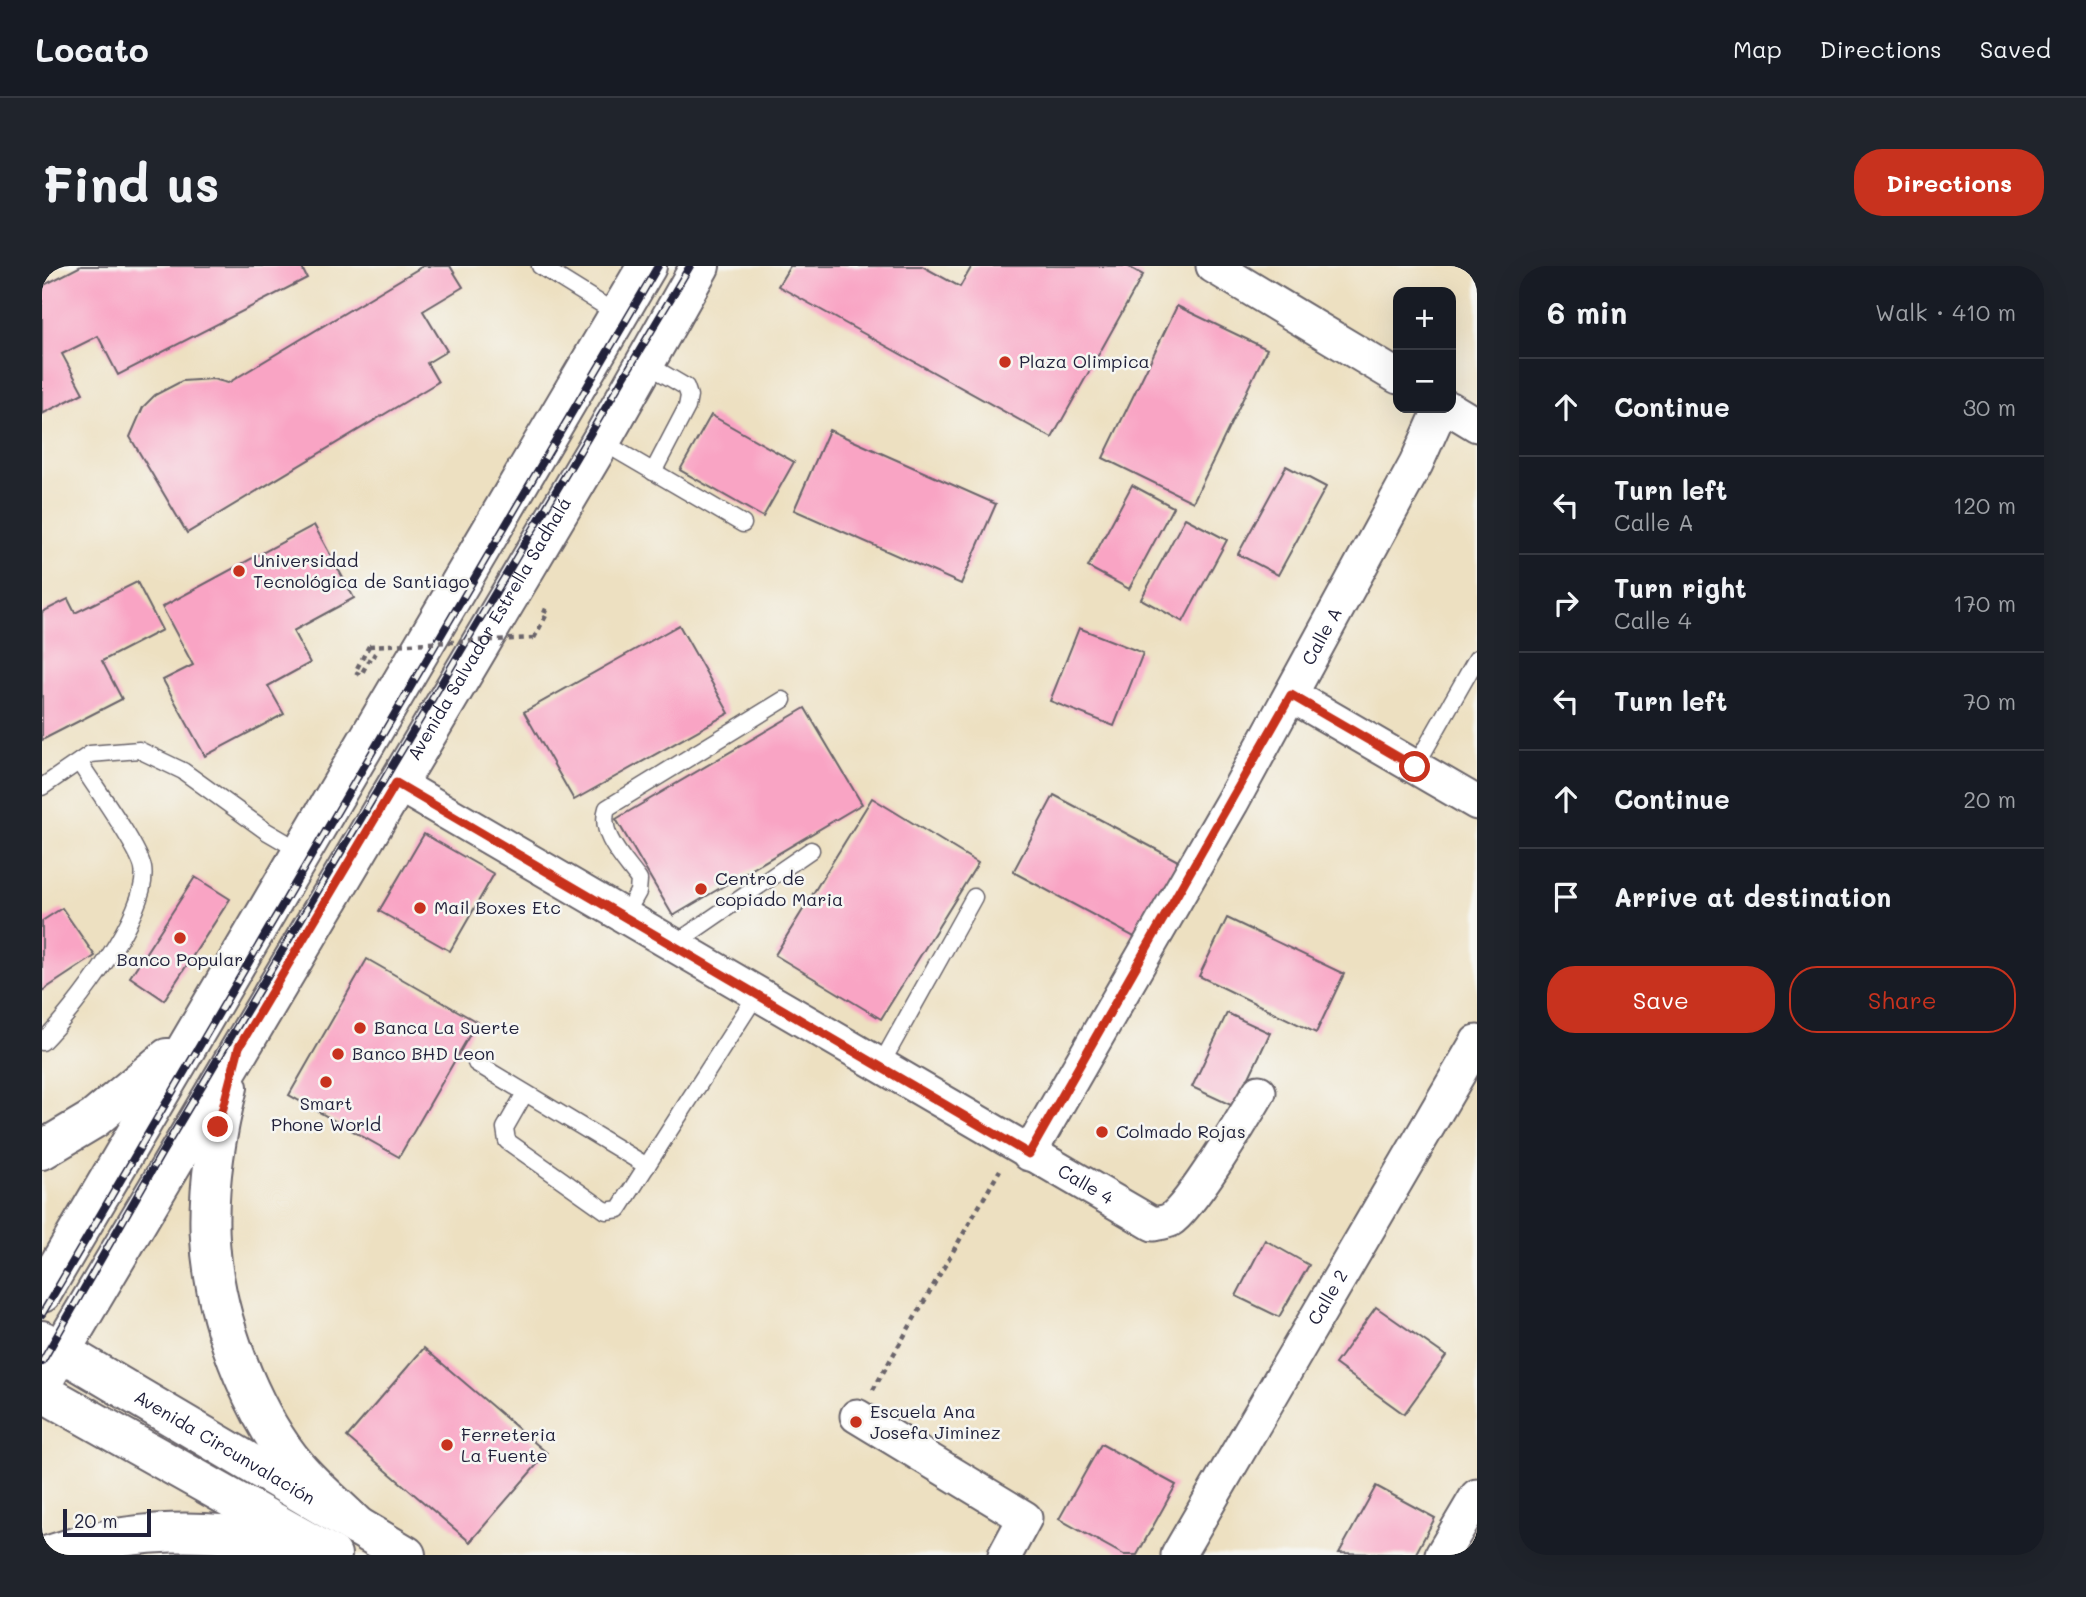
<!DOCTYPE html>
<meta charset="utf-8">
<style>
body{margin:0;font-family:Mali,sans-serif;background:#20242c;color:#f1f3f6}
.controls{position:absolute;right:21px;top:21px;display:grid;overflow:hidden;border-radius:14px;box-shadow:0 7px 28px #0002}
.controls button{width:63px;height:63px;display:grid;place-items:center;padding:0;border:0;border-bottom:2px solid #363941;background:#171b24;color:#f1f3f6;font:35px sans-serif}
.scale{position:absolute;left:21px;bottom:18px;width:88px;box-sizing:border-box;padding-left:7px;border:4px solid #22223b;border-top:0;font-size:19px;line-height:24px;white-space:nowrap;color:#22223b;-webkit-text-stroke:5px #f6f6f2;paint-order:stroke}
.stop{position:absolute;width:21px;height:21px;margin:-16px;border:5px solid #c8321e;border-radius:50%;background:#fff}
.stop.end{background:#c8321e;border-color:#fff;box-shadow:0 2px 7px #0008}
.list{margin:0;padding:0;list-style:none}
h2{display:flex;justify-content:space-between;align-items:center;height:91px;margin:0;padding:0 28px;font-size:30px}
h2 small{font-size:23px;font-weight:400;color:#9ea1a6}
.list li{display:grid;grid-template-columns:46px 1fr auto;gap:21px;align-items:center;box-sizing:border-box;height:98px;padding:0 28px;border-top:2px solid #363941}
.list b{display:block;font-size:26px;white-space:nowrap}
.list p{margin:0;font-size:23px;white-space:nowrap;color:#9ea1a6}
.list em{font-size:23px;font-style:normal;color:#9ea1a6}
.actions{display:flex;gap:14px;padding:21px 28px}
.actions a{flex:1;padding:16px 0;border:2px solid #c8321e;border-radius:28px;text-align:center;font-size:24px;color:#c8321e}
.actions .main{background:#c8321e;color:#fff}
.icon{flex:none;width:38px;height:38px;fill:none;stroke:currentColor;stroke-width:2;stroke-linecap:round;stroke-linejoin:round}
.map{position:relative;flex:none;width:1435px;height:1289px;overflow:hidden;border-radius:28px}
header{display:flex;align-items:center;gap:42px;box-sizing:border-box;height:98px;padding:0 35px;background:#171b24;border-bottom:2px solid #363941}
header strong{font-size:33px}
nav{display:flex;gap:38px;margin-inline-start:auto;font-size:24px}
.intro{display:flex;align-items:center;justify-content:space-between;box-sizing:border-box;height:168px;padding:0 42px}
h1{margin:0;font-size:49px}
.button{padding:18px 32px;border-radius:28px;background:#c8321e;color:#fff;font-size:24px;font-weight:700}
main{display:flex;gap:42px;padding:0 42px}
aside{flex:1;background:#171b24;border-radius:28px;box-shadow:0 7px 28px #0002}
.map>svg:first-child{display:block}
.building{fill:#f9a4c4}
.lines{fill:none;stroke-linecap:round;stroke-linejoin:round}
.lane-casing{stroke:#69646a;stroke-width:19}
.street-casing{stroke:#69646a;stroke-width:37}
.primary-casing{stroke:#69646a;stroke-width:42}
.path{stroke:#69646a;stroke-width:4.5;stroke-dasharray:5 5;stroke-linecap:butt}
.lane{stroke:#fff;stroke-width:16}
.street{stroke:#fff;stroke-width:33}
.primary{stroke:#fff;stroke-width:38}
.rail-casing{stroke:#22223b;stroke-width:8}
.rail{stroke:#f6f6f2;stroke-width:5;stroke-dasharray:16;stroke-linecap:butt}
.path-bridge{stroke:#69646a;stroke-width:4.5;stroke-dasharray:5 5;stroke-linecap:butt}
.route{stroke:#c8321e;stroke-width:9}
.poi-dot{fill:#c8321e;stroke:#f6f6f2;stroke-width:2.5}
.labels{text-anchor:middle;stroke-width:5;stroke-linejoin:round;paint-order:stroke}
.poi-label{font-size:18px;fill:#22223b;stroke:#f6f6f2;text-anchor:start}
.street-label{font-size:18px;fill:#22223b;stroke:#f6f6f2}
</style>
<header>
<strong>Locato</strong>
<nav><a>Map</a><a>Directions</a><a>Saved</a></nav>
</header>
<div class="intro"><h1>Find us</h1><a class="button">Directions</a></div>
<main>
<div class="map">
<svg width="1435" height="1289" viewBox="0 0 1435 1289">
<rect width="100%" height="100%" fill="#f6f6f2"/>
<filter id="ink" filterUnits="userSpaceOnUse"><feTurbulence type="fractalNoise" baseFrequency=".0143" numOctaves="2"/><feDisplacementMap in="SourceGraphic" scale="14" xChannelSelector="R" yChannelSelector="G"/><feConvolveMatrix kernelMatrix="1 2 1 2 8 2 1 2 1" color-interpolation-filters="sRGB"/></filter>
<filter id="wash" filterUnits="userSpaceOnUse"><feTurbulence type="fractalNoise" baseFrequency=".00686" numOctaves="4" result="noise"/><feDisplacementMap in="SourceGraphic" scale="28" xChannelSelector="R" yChannelSelector="G"/><feGaussianBlur stdDeviation="1.57" result="paint"/><feColorMatrix in="noise" values="0 0 0 0 0 0 0 0 0 0 0 0 0 0 0 0 0 1.4 0 .05"/><feComposite in="paint" operator="in"/></filter>
<g filter="url(#wash)">
<rect width="100%" height="100%" fill="#ede0c1"/>
<g id="blocks">
<g class="building">
<path d="M39 0H259L265 12 76 109 56 70 20 88 41 127 0 148V20Z"/>
<path d="M381 0H408L421 21 381 45 405 85 385 97 396 116 145 267 88 171 101 141 113 129 140 115 171 113 186 117Z"/>
<path d="M748 0H880L918 21 930 0H1085L1101 9 1010 172 736 20Z"/>
<path d="M1135 40 1225 83 1151 236 1061 192Z"/>
<path d="M669 149 752 196 721 251 638 204Z"/>
<path d="M787 164 954 238 919 318 752 244Z"/>
<path d="M1244 200 1284 221 1236 309 1196 288Z"/>
<path d="M1090 219 1131 241 1087 323 1046 301Z"/>
<path d="M1143 252 1185 274 1141 356 1099 333Z"/>
<path d="M272 259 312 332 251 365 268 397 226 420 242 448 163 490 121 414 151 399 120 341Z"/>
<path d="M95 316 120 364 60 395 80 433 0 474V346L26 333 33 347Z"/>
<path d="M637 359 687 447 532 534 482 446Z"/>
<path d="M1037 362 1101 387 1072 460 1008 435Z"/>
<path d="M763 442 820 538 631 650 574 553Z"/>
<path d="M1012 529 1136 595 1094 672 971 606Z"/>
<path d="M830 532 936 597 839 753 733 689Z"/>
<path d="M382 568 452 608 408 685 337 645Z"/>
<path d="M153 611 188 633 122 734 88 711Z"/>
<path d="M20 642 53 690 0 725V655Z"/>
<path d="M1185 652 1302 708 1274 767 1157 710Z"/>
<path d="M325 693 435 756 357 891 247 829Z"/>
<path d="M1185 747 1228 767 1193 841 1150 821Z"/>
<path d="M1223 974 1267 999 1237 1051 1194 1030Z"/>
<path d="M1334 1041 1404 1090 1362 1148 1293 1098Z"/>
<path d="M382 1082 505 1187 428 1276 305 1171Z"/>
<path d="M1059 1178 1134 1219 1095 1289H1082L1017 1253Z"/>
<path d="M1334 1220 1393 1252 1373 1289 1297 1287Z"/>
</g>
</g>
</g>
<g filter="url(#ink)">
<use href="#blocks" fill-opacity="0" stroke="#69646a" stroke-width="2"/>
<g class="lines">
<defs>
<g id="lane">
<path d="M498 0 577 49"/>
<path d="M603 97 644 121 647 130 645 141 611 206"/>
<path d="M559 175 701 258"/>
<path d="M1373 501 1435 392"/>
<path d="M0 521 48 488 97 484 141 505 224 565 260 586"/>
<path d="M582 651 596 626 597 614C583 594 556 569 565 542L741 434"/>
<path d="M631 679 769 584"/>
<path d="M0 776C30 746 109 645 101 602 97 581 51 518 37 496"/>
<path d="M434 797 605 900"/>
<path d="M838 800 932 631"/>
<path d="M483 827 463 862 465 875 564 945 577 943 715 728"/>
</g>
<g id="street">
<path d="M1171 0 1356 111"/>
<path d="M1407 142 1435 159"/>
<path d="M1249 429 1435 537"/>
<path id="s1" d="M354 517 1111 958C1116 957 1124 956 1128 954 1148 942 1203 850 1217 826"/>
<path id="s2" d="M987 888 1190 536 1374 198 1399 142"/>
<path d="M815 1150 983 1252 963 1289"/>
<path id="s3" d="M1136 1289 1435 776"/>
<path d="M1400 1289 1435 1230"/>
</g>
<g id="primary">
<path d="M186 821C160 926 158 1007 201 1109 215 1142 231 1173 255 1201 273 1222 296 1241 316 1261"/>
<path d="M0 884 52 853 125 792"/>
<path d="M0 1027 605 0"/>
<path id="s4" d="M0 1074 364 1289"/>
<path id="s5" d="M0 1117 559 175 658 0"/>
<path d="M0 1126 290 1289"/>
<path d="M7 1289C85 1262 172 1259 253 1281"/>
</g>
</defs>
<use href="#lane" class="lane-casing"/>
<use href="#street" class="street-casing"/>
<use href="#primary" class="primary-casing"/>
<g class="path">
<path d="M492 372 506 346 499 343"/>
<path d="M327 380 313 406 319 409 330 388 336 391"/>
<path d="M831 1124 958 904"/>
</g>
<use href="#lane" class="lane"/>
<use href="#street" class="street"/>
<use href="#primary" class="primary"/>
<defs>
<g id="rail">
<path d="M0 1048 616 0"/>
<path d="M0 1096 118 890 648 0"/>
</g>
</defs>
<use href="#rail" class="rail-casing"/>
<use href="#rail" class="rail"/>
<path class="path-bridge" d="M327 380 492 372"/>
</g>
</g>
<g class="lines" filter="url(#ink)">
<path class="route" d="M176 861 197 781 354 517 987 888 1249 429 1373 501"/>
</g>
<g class="poi-dot">
<circle cx="963" cy="96" r="7"/>
<circle cx="197" cy="305" r="7"/>
<circle cx="659" cy="623" r="7"/>
<circle cx="378" cy="642" r="7"/>
<circle cx="138" cy="672" r="7"/>
<circle cx="318" cy="762" r="7"/>
<circle cx="296" cy="788" r="7"/>
<circle cx="284" cy="816" r="7"/>
<circle cx="1060" cy="866" r="7"/>
<circle cx="814" cy="1156" r="7"/>
<circle cx="405" cy="1179" r="7"/>
</g>
<g class="labels">
<g class="poi-label">
<text x="977" y="102">Plaza Olimpica</text>
<text x="211" y="301">Universidad<tspan x="211" dy="21">Tecnológica de Santiago</tspan></text>
<text x="673" y="619">Centro de<tspan x="673" dy="21">copiado Maria</tspan></text>
<text x="392" y="648">Mail Boxes Etc</text>
<text x="138" y="700" text-anchor="middle">Banco Popular</text>
<text x="332" y="768">Banca La Suerte</text>
<text x="310" y="794">Banco BHD Leon</text>
<text x="284" y="844" text-anchor="middle">Smart<tspan x="284" dy="21">Phone World</tspan></text>
<text x="1074" y="872">Colmado Rojas</text>
<text x="828" y="1152">Escuela Ana<tspan x="828" dy="21">Josefa Jiminez</tspan></text>
<text x="419" y="1175">Ferreteria<tspan x="419" dy="21">La Fuente</tspan></text>
</g>
<g class="street-label">
<text dy="6" stroke="none"><textPath href="#s5" startOffset="877">Avenida Salvador Estrella Sadhalá</textPath></text>
<text dy="6" stroke="none"><textPath href="#s2" startOffset="595">Calle A</textPath></text>
<text dy="6" stroke="none"><textPath href="#s1" startOffset="798">Calle 4</textPath></text>
<text dy="6" stroke="none"><textPath href="#s3" startOffset="298">Calle 2</textPath></text>
<text dy="6" stroke="none"><textPath href="#s4" startOffset="212">Avenida Circunvalación</textPath></text>
</g>
</g>
</svg>
<div class="controls">
<button>+</button>
<button>−</button>
</div>
<div class="scale">20 m</div>
<div class="stop" style="left:1373px;top:501px"></div>
<div class="stop end" style="left:176px;top:861px"></div>
</div>
<aside>
<h2>6 min<small>Walk · 410 m</small></h2>
<ul class="list">
<li><svg class="icon" aria-label="ahead" viewBox="0 0 24 24"><path d="M12 20V5M6 11l6-6 6 6"/></svg><div><b>Continue</b></div><em>30 m</em></li>
<li><svg class="icon" aria-label="left" viewBox="0 0 24 24"><path d="M17 20v-9H6M10 6l-5 5 5 5"/></svg><div><b>Turn left</b><p>Calle A</p></div><em>120 m</em></li>
<li><svg class="icon" aria-label="right" viewBox="0 0 24 24"><path d="M7 20v-9h11M14 6l5 5-5 5"/></svg><div><b>Turn right</b><p>Calle 4</p></div><em>170 m</em></li>
<li><svg class="icon" aria-label="left" viewBox="0 0 24 24"><path d="M17 20v-9H6M10 6l-5 5 5 5"/></svg><div><b>Turn left</b></div><em>70 m</em></li>
<li><svg class="icon" aria-label="ahead" viewBox="0 0 24 24"><path d="M12 20V5M6 11l6-6 6 6"/></svg><div><b>Continue</b></div><em>20 m</em></li>
<li><svg class="icon" aria-label="arrive" viewBox="0 0 24 24"><path d="M6 21V4h12l-3 4 3 4H6"/></svg><div><b>Arrive at destination</b></div></li>
</ul>
<div class="actions"><a class="main">Save</a><a>Share</a></div>
</aside>
</main>
